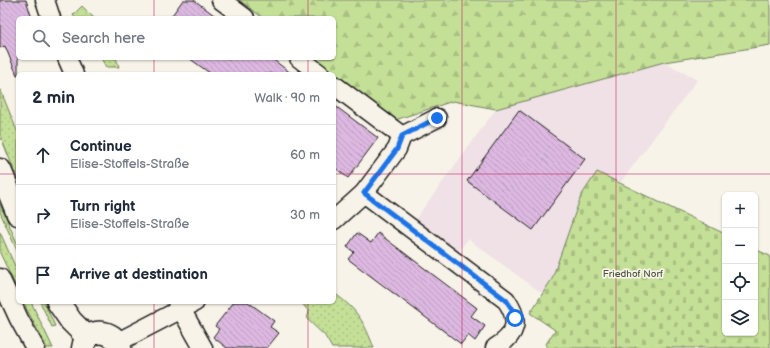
<!DOCTYPE html>
<meta charset="utf-8">
<style>
body{margin:0;font-family:"Balsamiq Sans",sans-serif;background:#f2f2f3;color:#1f2937}
.controls{position:absolute;right:12px;bottom:12px;display:grid;overflow:hidden;border-radius:6px;box-shadow:0 1px 3px #0004}
.controls button{width:36px;height:36px;display:grid;place-items:center;padding:0;border:0;border-bottom:1px solid #e0e1e3;background:#fff;color:#1f2937;font:20px sans-serif}
.stop{position:absolute;width:12px;height:12px;margin:-9px;border:3px solid #1a73e8;border-radius:50%;background:#fff}
.stop.end{background:#1a73e8;border-color:#fff;box-shadow:0 1px 4px #0008}
.list{margin:0;padding:0;list-style:none}
h2{display:flex;justify-content:space-between;align-items:center;height:52px;margin:0;padding:0 16px;font-size:17px}
h2 small{font-size:13px;font-weight:400;color:#747a83}
.list li{display:grid;grid-template-columns:26px 1fr auto;gap:12px;align-items:center;box-sizing:border-box;height:60px;padding:0 16px;border-top:1px solid #e0e1e3}
.list b{display:block;font-size:15px;white-space:nowrap}
.list p{margin:0;font-size:13px;white-space:nowrap;color:#747a83}
.list em{font-size:13px;font-style:normal;color:#747a83}
.icon{flex:none;width:22px;height:22px;fill:none;stroke:currentColor;stroke-width:2;stroke-linecap:round;stroke-linejoin:round}
.map{position:relative;flex:none;width:770px;height:348px;overflow:hidden}
.search{position:absolute;background:#fff;box-shadow:0 1px 3px #0004;left:16px;top:16px;width:320px;height:44px;display:flex;align-items:center;gap:10px;box-sizing:border-box;padding:0 14px;border-radius:6px;color:#747a83;font-size:15px}
.panel{position:absolute;background:#fff;box-shadow:0 1px 3px #0004;left:16px;top:72px;width:320px;height:232px;border-radius:6px}
.map>svg:first-child{display:block}
.built{fill:#efe1e6}
.green{fill:url(#green-dots);stroke:#707e5a}
.forest{fill:url(#forest-firs);stroke:#707e5a}
.cemetery{fill:url(#cemetery-stones);stroke:#707e5a}
.building{fill:url(#building-back-hatch);stroke:#1c1c1c}
.lines{fill:none;stroke-linecap:round;stroke-linejoin:round}
.street-casing{stroke:#1c1c1c;stroke-width:21}
.secondary-casing{stroke:#1c1c1c;stroke-width:25}
.street{stroke:#f7f3e8;stroke-width:18}
.secondary{stroke:#f7f3e8;stroke-width:22}
.route{stroke:#1a73e8;stroke-width:5}
.grid{fill:none;stroke:#c2185b;stroke-width:1;stroke-opacity:0.55}
.labels{text-anchor:middle;stroke-width:3.5;stroke-linejoin:round;paint-order:stroke}
.park-label{font-size:10px;fill:#4e5741;stroke:#f7f3e8}
</style>
<div class="map">
<svg width="770" height="348" viewBox="0 0 770 348">
<defs>
<pattern id="green-dots" width="8" height="8" patternUnits="userSpaceOnUse"><rect width="8" height="8" fill="#c4e097"/><path d="M2 2h.1M6 6h.1" fill="none" stroke="#a8c082" stroke-width="1.8" stroke-linecap="round"/></pattern>
<pattern id="forest-firs" width="22" height="20" patternUnits="userSpaceOnUse"><rect width="22" height="20" fill="#c4e097"/><path d="M5 1l3.5 6h-7zM16 11l3.5 6h-7z" fill="#a8c082"/></pattern>
<pattern id="cemetery-stones" width="16" height="16" patternUnits="userSpaceOnUse"><rect width="16" height="16" fill="#c4e097"/><path d="M2 7V4a2 2 0 0 1 4 0v3zM10 15v-3a2 2 0 0 1 4 0v3z" fill="#a8c082"/></pattern>
<pattern id="building-back-hatch" width="6" height="6" patternUnits="userSpaceOnUse"><rect width="6" height="6" fill="#ddb8e1"/><path d="M-1 5l2 2M0 0l6 6M5-1l2 2" fill="none" stroke="#bd9ec0"/></pattern>
</defs>
<rect width="100%" height="100%" fill="#f7f3e8"/>
<filter id="ink" filterUnits="userSpaceOnUse"><feTurbulence type="fractalNoise" baseFrequency=".025" numOctaves="2"/><feDisplacementMap in="SourceGraphic" scale="8" xChannelSelector="R" yChannelSelector="G"/><feConvolveMatrix kernelMatrix="1 2 1 2 8 2 1 2 1" color-interpolation-filters="sRGB"/></filter>
<g filter="url(#ink)">
<path class="built" d="M664 62 697 80 620 183 597 172 581 196 552 279 543 294 468 239 455 256 412 224 496 109Z"/>
<g class="green">
<path d="M82 6 94 18H75L73 15Z"/>
<path d="M101 58H116L119 67H106Z"/>
<path d="M0 89 18 133V180L0 135Z"/>
<path d="M0 204 18 245V253L0 212Z"/>
<path d="M0 232 18 273V291L0 253Z"/>
<path d="M334 293C358 310 364 322 374 348H332L325 336 307 319 309 312 301 302H334Z"/>
<path d="M23 302H31L53 348H47Z"/>
<path d="M40 302H44L55 326 52 327Z"/>
</g>
<path class="forest" d="M239 0H770V45L664 62 496 109 453 101 395 120 315 58H334V18H263Z"/>
<path class="cemetery" d="M597 172 725 234V333H755V249L770 256V348H548L546 344 555 330 530 313 552 279 581 196Z"/>
<g class="building">
<path d="M0 0H26L32 18H18V75H17L5 46 0 48Z"/>
<path d="M183 0H194L218 18H170Z"/>
<path d="M189 58H271L292 74H211Z"/>
<path d="M334 105 378 138 348 178 334 167Z"/>
<path d="M519 110 585 159 533 230 467 181Z"/>
<path d="M357 233 371 243 378 233 477 308 471 316 485 326 475 341 468 335 461 344 348 259 354 252 347 247Z"/>
<path d="M234 302H248L274 321 270 327 279 333 267 348H227L213 337 219 329 215 326Z"/>
</g>
<g class="lines">
<defs>
<g id="street">
<path d="M45 0 51 18"/>
<path d="M221 0 245 18"/>
<path d="M67 58 74 74"/>
<path d="M299 58 320 74"/>
<path d="M334 85 402 136"/>
<path d="M364 193 506 300C521 321 516 335 495 348"/>
<path d="M334 220 364 193 397 149 402 136 437 118"/>
<path d="M0 278 19 319 35 348"/>
<path d="M177 302 203 348"/>
<path d="M118 342 195 302"/>
</g>
<g id="secondary">
<path d="M0 170 18 214"/>
<path d="M58 302 71 321 88 338"/>
<path d="M83 348C86 327 114 328 120 348"/>
</g>
</defs>
<use href="#street" class="street-casing"/>
<use href="#secondary" class="secondary-casing"/>
<use href="#street" class="street"/>
<use href="#secondary" class="secondary"/>
</g>
</g>
<g class="lines" filter="url(#ink)">
<path class="route" d="M437 118 402 136 397 149 364 193 506 300 512 309 515 318"/>
</g>
<path class="grid" d="M154 0V18M308 0V18M462 0V348M616 0V348M154 58V74M308 58V74M0 174H18M334 174H770M154 302V348M308 302V348"/>
<g class="labels">
<g class="park-label">
<text x="633" y="277">Friedhof Norf</text>
</g>
</g>
</svg>
<div class="controls">
<button>+</button>
<button>−</button>
<button><svg class="icon" aria-label="locate" viewBox="0 0 24 24"><circle cx="12" cy="12" r="6"/><path d="M12 2v4M12 18v4M2 12h4M18 12h4"/></svg></button>
<button><svg class="icon" aria-label="layers" viewBox="0 0 24 24"><path d="M12 4l9 5-9 5-9-5zM3 14l9 5 9-5"/></svg></button>
</div>
<div class="stop" style="left:515px;top:318px"></div>
<div class="stop end" style="left:437px;top:118px"></div>
<div class="search"><svg class="icon" aria-label="search" viewBox="0 0 24 24"><circle cx="10" cy="10" r="6"/><path d="M15 15l6 6"/></svg>Search here</div>
<section class="panel">
<h2>2 min<small>Walk · 90 m</small></h2>
<ul class="list">
<li><svg class="icon" aria-label="ahead" viewBox="0 0 24 24"><path d="M12 20V5M6 11l6-6 6 6"/></svg><div><b>Continue</b><p>Elise-Stoffels-Straße</p></div><em>60 m</em></li>
<li><svg class="icon" aria-label="right" viewBox="0 0 24 24"><path d="M7 20v-9h11M14 6l5 5-5 5"/></svg><div><b>Turn right</b><p>Elise-Stoffels-Straße</p></div><em>30 m</em></li>
<li><svg class="icon" aria-label="arrive" viewBox="0 0 24 24"><path d="M6 21V4h12l-3 4 3 4H6"/></svg><div><b>Arrive at destination</b></div></li>
</ul>
</section>
</div>
